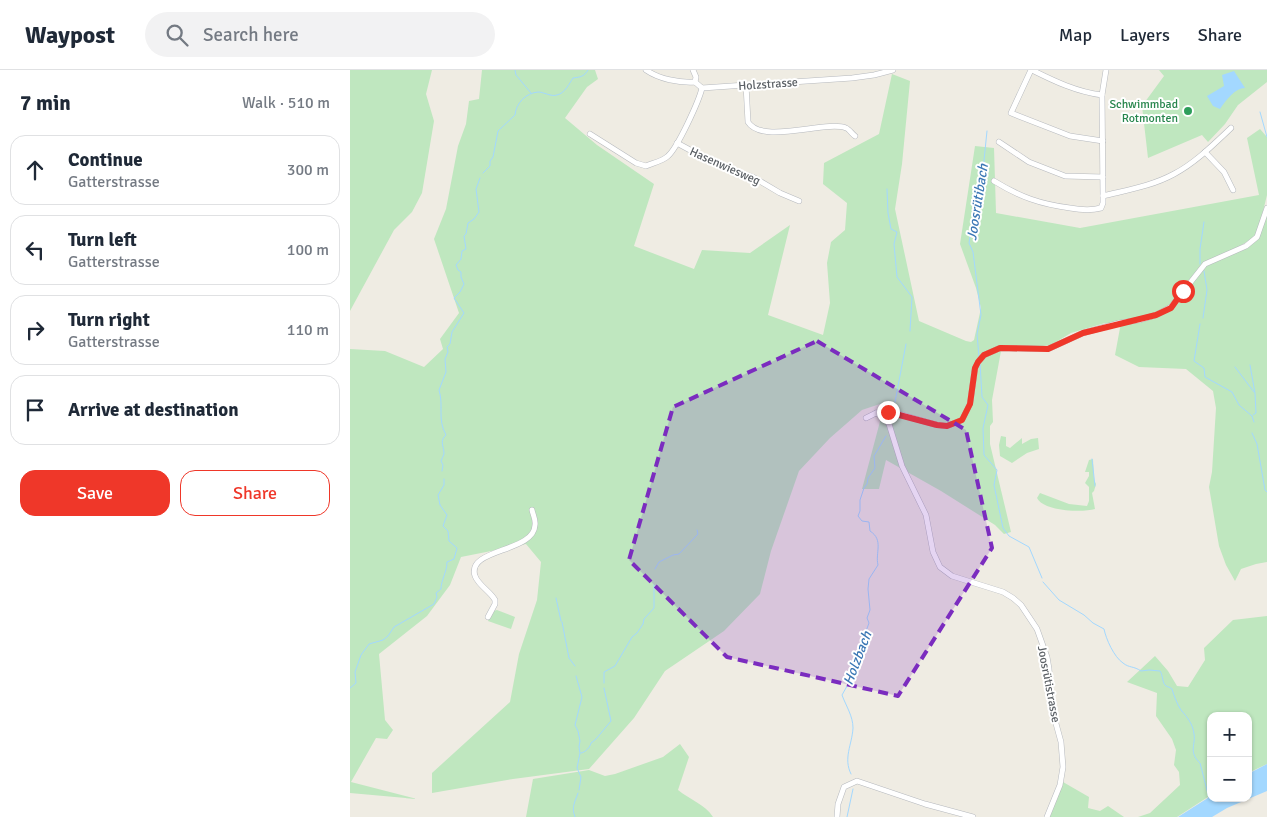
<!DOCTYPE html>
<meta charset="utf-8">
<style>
body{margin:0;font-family:Signika,sans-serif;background:#f2f2f3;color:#1f2937}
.controls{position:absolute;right:15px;bottom:15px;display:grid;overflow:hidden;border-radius:10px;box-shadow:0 1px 4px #0004}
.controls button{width:45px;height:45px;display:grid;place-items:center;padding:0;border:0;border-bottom:1px solid #e0e1e3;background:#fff;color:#1f2937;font:25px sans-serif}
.stop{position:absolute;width:15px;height:15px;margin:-11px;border:4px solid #ef3729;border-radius:50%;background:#fff}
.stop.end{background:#ef3729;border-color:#fff;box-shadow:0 1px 5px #0008}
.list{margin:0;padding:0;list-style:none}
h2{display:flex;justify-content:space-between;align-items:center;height:65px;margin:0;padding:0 20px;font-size:21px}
h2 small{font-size:16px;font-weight:400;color:#747a83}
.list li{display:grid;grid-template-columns:32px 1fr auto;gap:15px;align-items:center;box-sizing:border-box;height:70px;margin:0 10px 10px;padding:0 10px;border:1px solid #e0e1e3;border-radius:15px}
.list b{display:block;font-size:19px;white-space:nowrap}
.list p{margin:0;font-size:16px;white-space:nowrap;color:#747a83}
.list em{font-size:16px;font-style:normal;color:#747a83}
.actions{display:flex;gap:10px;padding:15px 20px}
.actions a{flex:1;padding:11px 0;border:1px solid #ef3729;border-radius:15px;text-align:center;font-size:18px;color:#ef3729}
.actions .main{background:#ef3729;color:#fff}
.icon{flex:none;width:28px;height:28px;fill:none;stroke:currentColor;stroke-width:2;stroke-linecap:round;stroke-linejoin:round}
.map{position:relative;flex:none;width:917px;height:747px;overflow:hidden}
header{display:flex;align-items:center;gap:30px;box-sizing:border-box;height:70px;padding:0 25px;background:#fff;border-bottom:1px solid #e0e1e3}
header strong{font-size:24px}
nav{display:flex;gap:28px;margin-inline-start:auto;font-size:18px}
.search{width:350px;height:45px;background:#f2f2f3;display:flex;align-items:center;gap:12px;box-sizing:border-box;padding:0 18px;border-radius:28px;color:#747a83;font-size:19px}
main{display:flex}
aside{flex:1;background:#fff}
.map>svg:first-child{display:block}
.green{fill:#bfe7bf}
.water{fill:#a3d8ff}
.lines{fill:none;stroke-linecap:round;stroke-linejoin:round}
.stream{stroke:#a3d8ff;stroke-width:1}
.minor-casing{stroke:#b6b9be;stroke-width:6}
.minor{stroke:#fff;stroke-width:5}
.route{stroke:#ef3729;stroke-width:6}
.marked{fill:#7b2cbf;fill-opacity:0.2;stroke:#7b2cbf;stroke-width:4;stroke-dasharray:10 6;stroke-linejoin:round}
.leisure-dot{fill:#2e9e5b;stroke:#fff;stroke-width:2}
.labels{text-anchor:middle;stroke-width:4;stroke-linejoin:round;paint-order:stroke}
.street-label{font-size:12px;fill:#5b6065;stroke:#fff}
.leisure-label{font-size:12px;fill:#27864d;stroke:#fff;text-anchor:end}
.water-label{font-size:14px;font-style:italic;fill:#3c78b5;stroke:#fff}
</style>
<header>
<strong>Waypost</strong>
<div class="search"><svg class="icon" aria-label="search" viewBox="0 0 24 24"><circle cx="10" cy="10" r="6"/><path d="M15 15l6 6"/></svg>Search here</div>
<nav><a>Map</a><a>Layers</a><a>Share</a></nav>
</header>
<main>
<aside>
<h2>7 min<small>Walk · 510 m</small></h2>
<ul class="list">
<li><svg class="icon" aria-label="ahead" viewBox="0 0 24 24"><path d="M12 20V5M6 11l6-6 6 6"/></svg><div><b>Continue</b><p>Gatterstrasse</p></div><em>300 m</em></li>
<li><svg class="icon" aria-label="left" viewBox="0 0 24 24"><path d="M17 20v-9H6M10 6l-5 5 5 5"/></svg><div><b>Turn left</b><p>Gatterstrasse</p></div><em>100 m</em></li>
<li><svg class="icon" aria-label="right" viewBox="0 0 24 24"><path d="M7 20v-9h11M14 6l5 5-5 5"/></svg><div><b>Turn right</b><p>Gatterstrasse</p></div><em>110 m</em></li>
<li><svg class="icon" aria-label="arrive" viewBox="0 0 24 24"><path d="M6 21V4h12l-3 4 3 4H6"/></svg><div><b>Arrive at destination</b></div></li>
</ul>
<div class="actions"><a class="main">Save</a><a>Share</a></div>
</aside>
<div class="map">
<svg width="917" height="747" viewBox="0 0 917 747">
<rect width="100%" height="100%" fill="#efece3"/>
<g class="green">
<path d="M0 0H82L76 24 84 51 72 123 62 142 44 160 0 241Z"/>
<path d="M132 0H245L248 9 237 17 215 48 247 75 304 114 284 176 344 199 352 180 400 183 440 155 418 245 473 265 480 233 477 193 481 172 495 160 497 133 473 114 474 93 529 64 542 4 560 11 552 94 545 139 569 251 616 271 621 272 624 270 631 238 626 218 610 174 625 76 644 78 646 143 730 158 909 125 897 68 910 59 917 67V125L907 166 881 181 855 193 820 237 805 245 769 253H755L721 263 701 275 685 277 647 276 651 281 642 330 643 352 640 356V374L661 462 654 464 645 455 591 421 536 390 529 419H512L532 344 530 334 512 340 480 368 449 401 421 481 410 524 374 561 315 601 284 648 239 699 163 709 82 723V703L160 632 169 584 187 530 191 492 176 474 111 487 100 515 77 546 29 584 35 650 43 660 37 669 26 668 1 712 67 729 0 723V279L35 281 74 297 93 279 90 269 109 243 84 169 96 139 108 76 116 54 119 31 129 29Z"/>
<path d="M809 0H917V12L888 35 875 54 858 72 852 65 798 88 792 36 814 6Z"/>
<path d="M917 144V492L906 494 891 499 885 511 876 495 869 476 859 417 862 402 866 338 863 321 836 299 789 297 765 285 770 258 769 254 792 251 823 239 856 195 897 177 909 168Z"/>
<path d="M651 366 656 367V376L660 378 672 368V374L681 369 688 368 689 379 677 383 662 393 650 386 649 375Z"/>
<path d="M743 389 744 410 746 414 744 421 742 423 745 439C732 443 693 441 687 428L690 423 719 434 737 436 739 431V417L735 413 739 406V402H735L739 390Z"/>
<path d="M147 540 165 547 161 559 138 551 143 541Z"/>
<path d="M917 546V694L898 703V646H861V725L827 747H788L800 743 830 715 829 702 824 695 826 680 822 669 806 646 807 623 777 612 805 586 818 601 827 616 838 617 855 590 854 578 883 550Z"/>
<path d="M330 674 339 687 328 720C340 730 355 734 363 747H176L183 709 239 700 255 706 265 704 313 687Z"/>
<path d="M713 712 739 727 738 738 750 741 758 736 774 747H698Z"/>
</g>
<g class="water">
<path d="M884 1 895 18C885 18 876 30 870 39L863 36 857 26 874 16 872 5Z"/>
<path d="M917 694V721L877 738 862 747H828L861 726V728H898V704Z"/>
</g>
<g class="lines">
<g class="stream">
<path d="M165 0 166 5 181 23"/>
<path d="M910 42 917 67"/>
<path d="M133 103 140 96V91L143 87 148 61 165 45C166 33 176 23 188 22 194 22 201 27 207 25 215 23 219 14 223 8 230 7 234 7 238 0"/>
<path d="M537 119 538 143 541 159 547 162 544 174 547 207 562 227 560 261"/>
<path d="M850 194V179L854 152"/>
<path d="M853 248 857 220 854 201"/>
<path d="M850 254 844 291 854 298 855 307 882 322 889 335 902 346 904 352"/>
<path d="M629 287 627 264 631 245 623 182 619 173 626 129 632 110 637 61"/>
<path d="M630 293 632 327 638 335 633 358 634 385 647 400 644 415 653 458 659 466 679 477 692 508"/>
<path d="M900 295 905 323 906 343 903 345"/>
<path d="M885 297 904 322"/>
<path d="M545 332 556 274"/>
<path d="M902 363 907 374 915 420 917 422"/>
<path d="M742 389 745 416"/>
<path d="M92 401 93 395 91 391C92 389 93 386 94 384 94 376 89 371 96 365 87 349 94 336 89 320L96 302 95 289 98 282 97 277 100 274 102 262 114 243 104 228 110 222 114 214 111 207V202L108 200 106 195 111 189 112 181 116 179 114 166 116 164 118 153 124 149 129 142 126 119 130 108"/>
<path d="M305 499 309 492 323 485 329 484 348 464 347 460"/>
<path d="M693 512 709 530 734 545 743 553 754 559C756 569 764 587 773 593 779 598 784 596 791 601L799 600 810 601C813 605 812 613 816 616 818 617 820 617 822 619 824 626 827 634 831 640 837 647 843 654 844 664 846 674 838 682 850 693L859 728"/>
<path d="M206 528 211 551"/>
<path d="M212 552 219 588 225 596"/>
<path d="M226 606 232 627 225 655 228 661 230 671 229 677 230 683 227 698 231 707 229 720"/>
<path d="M254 613V602L265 596 282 567 287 563 293 554 294 549 304 538V515"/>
<path d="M0 618 6 613 5 602 11 585 19 574 33 570 38 566 44 557 84 534 87 527 86 523 91 519C91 510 97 502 97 492L104 489 107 478 99 471 98 461 93 456 97 445 90 435 88 425 94 415V409"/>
<path d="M231 683C236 682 240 677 241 673L246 669 261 651 254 618"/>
<path d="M501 704C493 688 502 675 503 658 503 646 496 636 492 625L501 609 505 589 513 579 512 572 519 553 517 548 520 540 518 519 519 509 528 495C525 483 534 470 520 461L519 452 512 451 508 446 510 441V430L514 418 517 414 518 408 525 398 524 386 536 366"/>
<path d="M225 747C221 737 225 732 228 723"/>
<path d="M497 747 503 719"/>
</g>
<defs>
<g id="minor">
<path d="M296 0C309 9 329 13 345 12"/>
<path d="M343 0 346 7 345 12"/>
<path d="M681 0 661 43 720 66 753 71"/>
<path d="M682 0C704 11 727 22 752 25"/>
<path d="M345 12 352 18 502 8 524 5 543 0"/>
<path d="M396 15 398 52C412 75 476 50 496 58 499 59 502 64 505 66"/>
<path d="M240 64 286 93 296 96C303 93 313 91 318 86 328 77 349 31 352 18"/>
<path d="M649 72 679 92 715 106 753 107"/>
<path d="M327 73 366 94 403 107 430 123 449 131"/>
<path d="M855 82 874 102 883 120"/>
<path d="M644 111C670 127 690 134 720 138 731 140 740 141 751 138L753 133V126L752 25 756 0"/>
<path d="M753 126C777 120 802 116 824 104 845 93 863 75 881 58"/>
<path d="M526 343 535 348 539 354 552 396 576 445 583 482 590 497 602 506 653 522 663 528 671 535 687 559 697 587 699 599 702 639 711 672 713 697 710 715 697 747"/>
<path d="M516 348 526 343 538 341 587 355 597 356 612 350 620 334 625 298 628 292 634 285 650 278 698 279 733 263 769 253 789 250 806 245 821 237 855 194 896 176 907 167 917 138"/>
<path d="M138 547 145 534V530C140 521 129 516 125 506 116 478 184 483 185 455 186 450 183 445 182 440"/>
<path d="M487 747 488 734 494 717 507 711 575 734 623 747"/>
</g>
</defs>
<use href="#minor" class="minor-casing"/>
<use href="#minor" class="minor"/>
</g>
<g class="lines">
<path class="route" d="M538 342 587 355 597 356 612 350 620 334 625 298 628 292 634 285 650 278 698 279 733 263 806 245 821 238 833 221"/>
</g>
<path class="marked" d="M467 271 616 360 642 478 548 626 377 587 279 490 323 337Z"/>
<circle class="leisure-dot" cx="838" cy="41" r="5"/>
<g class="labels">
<g class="street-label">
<text transform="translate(418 14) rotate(-4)" y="4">Holzstrasse</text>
<text transform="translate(375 96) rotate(24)" y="4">Hasenwiesweg</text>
<text transform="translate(699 614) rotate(79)" y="4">Joosrütistrasse</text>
</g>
<g class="leisure-label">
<text x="828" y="38">Schwimmbad<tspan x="828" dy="14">Rotmonten</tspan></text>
</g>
<g class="water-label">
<text transform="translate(627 132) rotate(-81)" y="5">Joosrütibach</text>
<text transform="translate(507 588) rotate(-69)" y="5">Holzbach</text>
</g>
</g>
</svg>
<div class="controls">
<button>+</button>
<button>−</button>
</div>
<div class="stop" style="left:833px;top:221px"></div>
<div class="stop end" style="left:538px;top:342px"></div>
</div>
</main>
